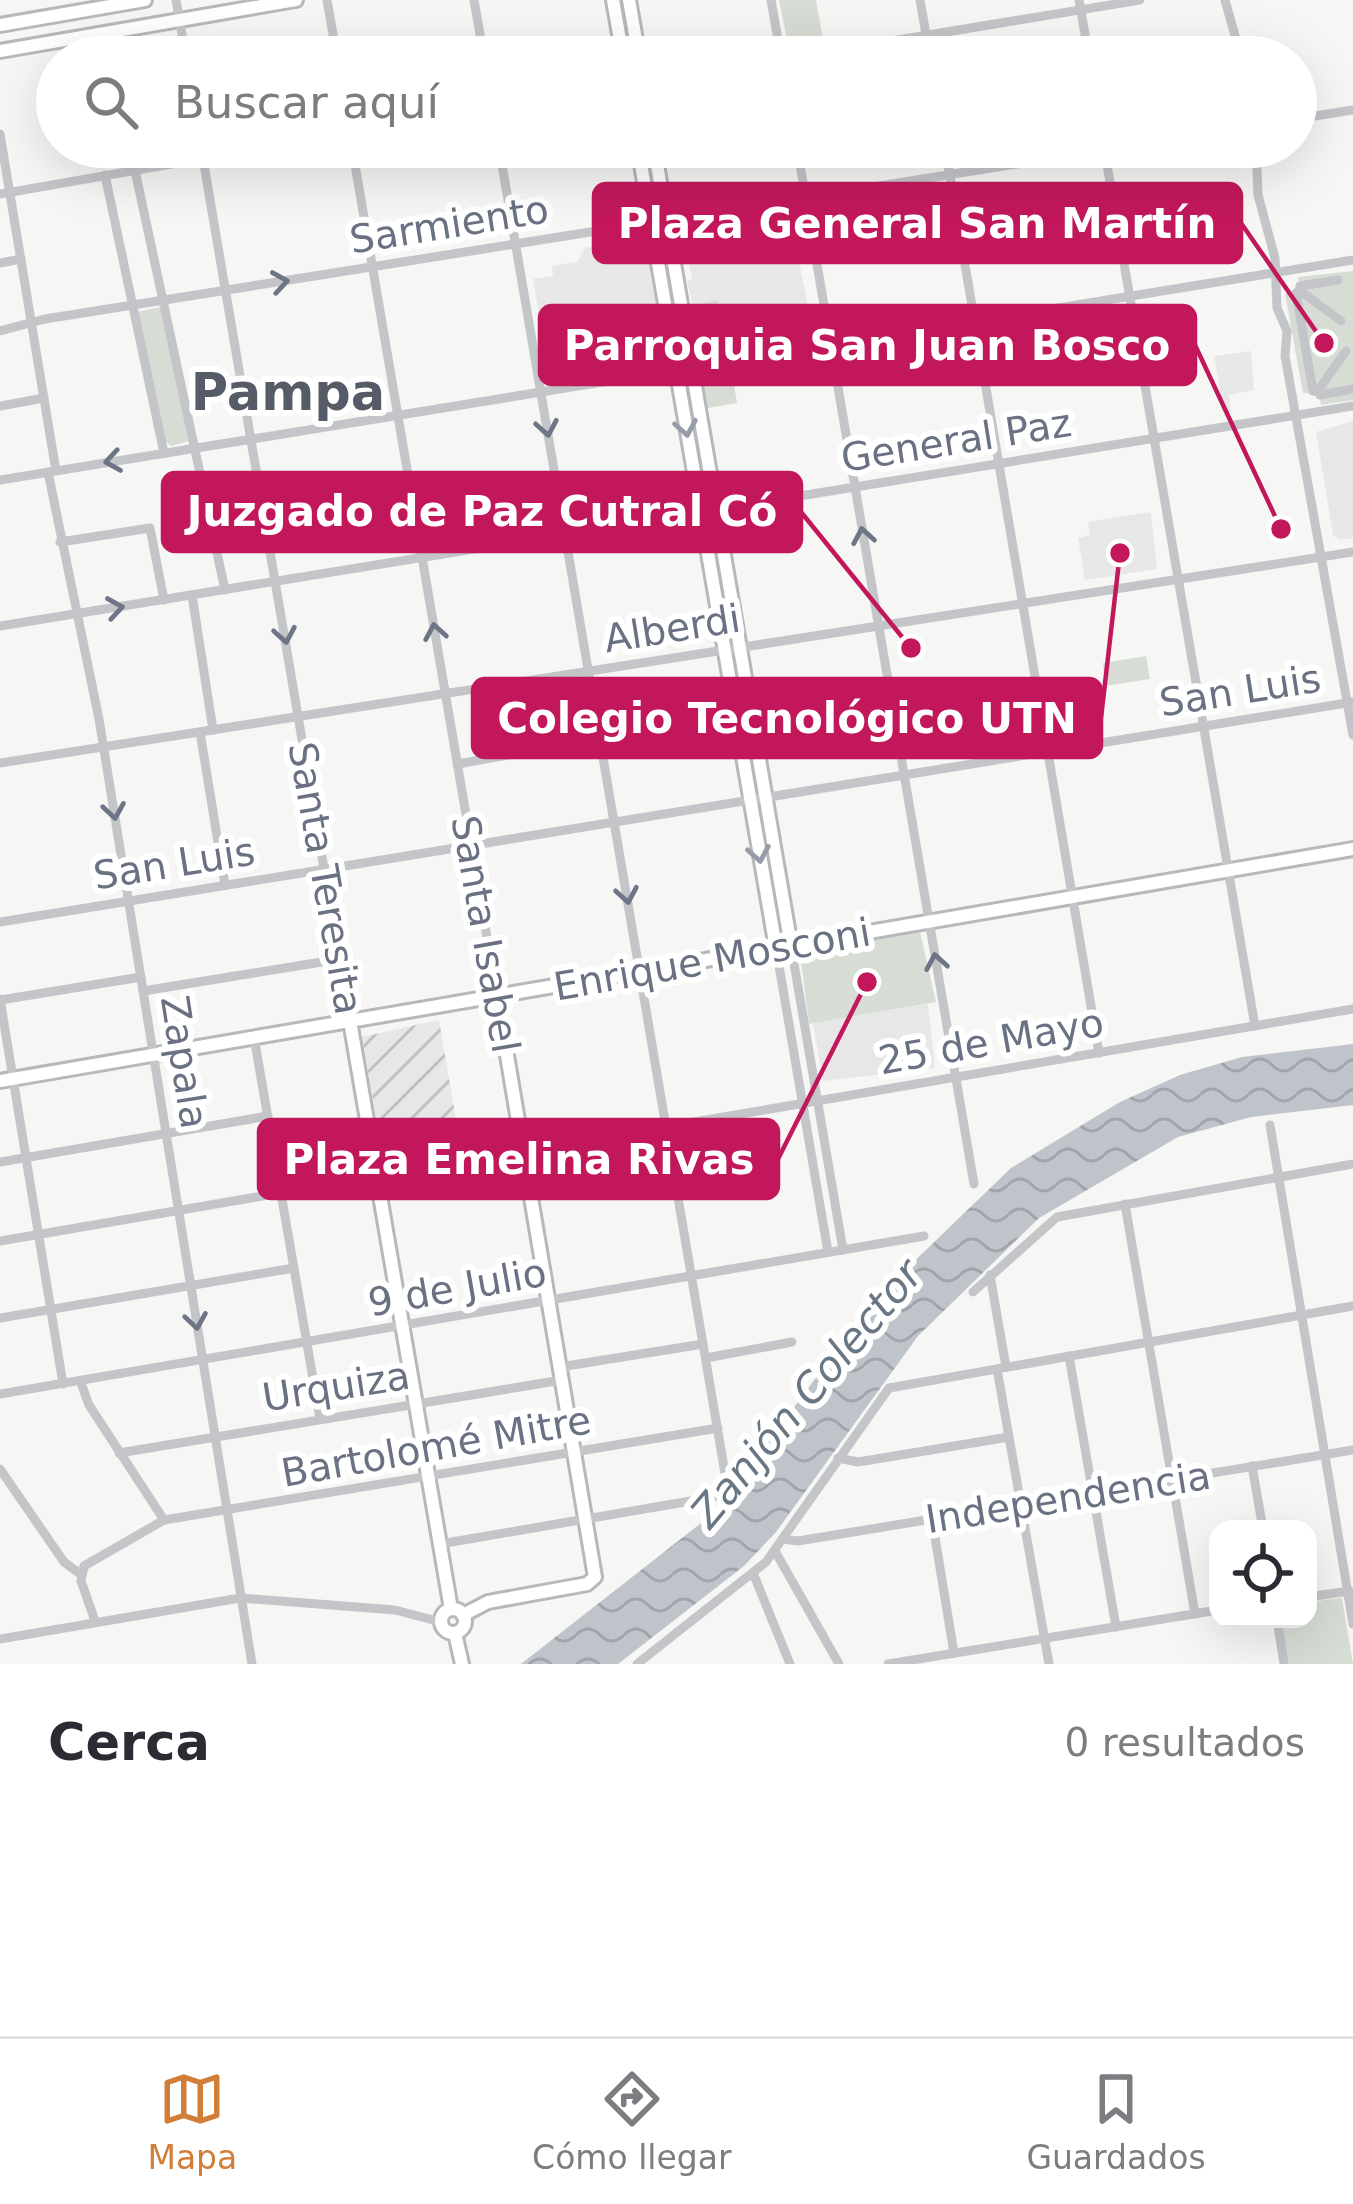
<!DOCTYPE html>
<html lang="es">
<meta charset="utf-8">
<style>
body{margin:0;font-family:"DejaVu Sans",sans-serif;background:#f2f2f3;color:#2b2b33}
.controls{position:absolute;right:36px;bottom:36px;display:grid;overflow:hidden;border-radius:24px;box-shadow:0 12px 48px #0002}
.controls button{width:108px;height:108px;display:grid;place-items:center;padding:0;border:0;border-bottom:3px solid #e1e1e2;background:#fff;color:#2b2b33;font:60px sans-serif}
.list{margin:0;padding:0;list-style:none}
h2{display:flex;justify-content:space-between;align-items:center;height:156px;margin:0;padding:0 48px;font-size:51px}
h2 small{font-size:39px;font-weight:400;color:#7c7c81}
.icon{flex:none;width:66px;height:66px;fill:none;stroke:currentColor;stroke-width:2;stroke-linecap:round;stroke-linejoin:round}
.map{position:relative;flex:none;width:1353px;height:1664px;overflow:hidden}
.search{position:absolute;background:#fff;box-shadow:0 12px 48px #0002;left:36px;right:36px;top:36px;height:132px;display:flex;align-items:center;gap:30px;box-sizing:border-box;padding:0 42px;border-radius:66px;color:#7c7c81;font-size:45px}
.sheet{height:372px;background:#fff}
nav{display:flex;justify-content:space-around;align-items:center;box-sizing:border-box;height:168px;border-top:3px solid #e1e1e2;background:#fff;font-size:33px;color:#7c7c81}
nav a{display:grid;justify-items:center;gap:6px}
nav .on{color:#d17e39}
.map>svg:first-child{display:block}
.built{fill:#e7e7e7}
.industrial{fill:url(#industrial-furrows)}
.green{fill:#d7ddd5}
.water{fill:url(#water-waves)}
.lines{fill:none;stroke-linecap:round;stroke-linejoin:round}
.major-casing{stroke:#b6b8bc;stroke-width:18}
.minor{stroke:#c3c5c9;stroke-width:9}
.major{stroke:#fff;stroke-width:12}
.oneway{stroke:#6e7586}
.oneway2{stroke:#969ca8}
.labels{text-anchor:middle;stroke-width:12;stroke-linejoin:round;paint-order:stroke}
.street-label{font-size:39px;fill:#697182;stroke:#fff}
.water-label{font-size:42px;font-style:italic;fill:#697785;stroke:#fff}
.district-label{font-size:51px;font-weight:bold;fill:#565c67;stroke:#fff}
.leader{fill:none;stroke:#c2185b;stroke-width:4.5}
.callout-dot{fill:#c2185b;stroke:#fff;stroke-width:4.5}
.callout{fill:#c2185b;stroke:#c2185b;stroke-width:4.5}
.callout-label{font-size:42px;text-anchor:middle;font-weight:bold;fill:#fff}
</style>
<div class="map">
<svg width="1353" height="1664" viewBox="0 0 1353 1664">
<defs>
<pattern id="industrial-furrows" width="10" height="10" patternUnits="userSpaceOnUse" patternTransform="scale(3)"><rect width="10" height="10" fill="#e7e7e7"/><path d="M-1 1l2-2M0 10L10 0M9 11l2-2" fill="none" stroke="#bfc0c1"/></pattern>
<pattern id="water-waves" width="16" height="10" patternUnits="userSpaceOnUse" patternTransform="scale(3)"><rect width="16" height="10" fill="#bfc4cb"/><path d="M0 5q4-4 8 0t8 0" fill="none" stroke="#9fa4aa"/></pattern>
</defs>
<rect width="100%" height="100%" fill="#f6f6f4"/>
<g class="built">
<path d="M789 214 813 329 703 351 687 281 692 280 686 244 680 238 684 233Z"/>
<path d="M639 239 646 245 659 323 590 335 595 368 549 372 533 279 553 276 552 266 577 262 585 248Z"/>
<path d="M1251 351 1254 390 1229 395 1231 412 1224 413 1214 356Z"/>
<path d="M1353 421V538L1340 540 1333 535 1316 432Z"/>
<path d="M1151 512 1157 569 1085 580 1078 538 1090 535 1088 522Z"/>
<path d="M928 1004 935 1068 823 1081 813 1023Z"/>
</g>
<path class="industrial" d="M439 1020 461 1149 388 1161 383 1156 362 1037Z"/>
<g class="green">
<path d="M779 0H816L824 45 789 49Z"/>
<path d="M1353 271V400L1321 405 1319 393H1303L1285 294 1300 288 1298 277Z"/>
<path d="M718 300 725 337 701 341 695 305Z"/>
<path d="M160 307 189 441 171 446 165 441 137 312Z"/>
<path d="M731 366 737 403 702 409 697 374Z"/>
<path d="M1146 656 1150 679 1105 686 1103 663Z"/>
<path d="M920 932 936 1002 809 1024 800 953Z"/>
<path d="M1342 1598 1353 1664H1287L1280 1619H1308V1602Z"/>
</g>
<path class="water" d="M1353 1044V1105L1251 1117 1178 1137 1039 1218 918 1336 776 1532 744 1566 618 1664H521L719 1509 872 1302 1011 1168 1120 1102 1180 1075 1242 1057Z"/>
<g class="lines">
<defs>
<g id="major">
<path d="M613 0 623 57"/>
<path d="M629 0 639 57"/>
<path d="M0 25 145 0"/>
<path d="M0 51 296 0"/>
<path d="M638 147 776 948"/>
<path d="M654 147 791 946"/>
<path d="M350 1021 451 1609"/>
<path d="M0 1081 1353 849"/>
<circle cx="453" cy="1621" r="12"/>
<path d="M463 1615 488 1602 587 1584 595 1577 497 996"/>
<path d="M455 1633 462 1664"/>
</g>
</defs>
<use href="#major" class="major-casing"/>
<g class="minor">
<path d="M176 0 186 57"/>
<path d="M327 0 337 57"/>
<path d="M474 0 484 57"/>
<path d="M771 0 781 57"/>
<path d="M920 0 930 57"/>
<path d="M1079 0 1089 57"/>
<path d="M1225 0 1241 57"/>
<path d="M102 33 108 57"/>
<path d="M795 57 1140 0"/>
<path d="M1296 119 1353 110"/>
<path d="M0 134 56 471"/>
<path d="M130 147 225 590"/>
<path d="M201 147 350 1021"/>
<path d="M352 147 497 996"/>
<path d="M797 147 974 1184"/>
<path d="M945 147 1099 1053"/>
<path d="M1104 147 1255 1026"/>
<path d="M1256 147 1258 195 1275 258 1277 308 1287 331 1285 356 1353 735"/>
<path d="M105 175 164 453"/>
<path d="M0 194 269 147"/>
<path d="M0 263 21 259"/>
<path d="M1300 286 1338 280"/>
<path d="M1299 290 1341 321"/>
<path d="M1296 293 1313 391"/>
<path d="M0 331 45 319 1123 147"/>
<path d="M1317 392 1346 351"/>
<path d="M1320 395 1353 389"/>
<path d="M0 406 44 398"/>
<path d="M48 472 99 719 252 1664"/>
<path d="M0 480 1353 260"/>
<path d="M60 542 150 528 164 600"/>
<path d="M192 595 213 730"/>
<path d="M0 626 1353 406"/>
<path d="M200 732 225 885"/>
<path d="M0 763 1353 552"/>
<path d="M457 764 600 739"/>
<path d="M0 922 1353 702"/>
<path d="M791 946 843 1250"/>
<path d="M776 948 828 1252"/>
<path d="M143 991 340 959"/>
<path d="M0 999 63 1384"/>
<path d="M0 1000 141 977"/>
<path d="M254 1037 320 1419"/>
<path d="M1270 1125 1353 1624"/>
<path d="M0 1162 268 1116"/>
<path d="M1125 1204 1195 1614"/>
<path d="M0 1241 1353 1009"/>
<path d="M990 1275 1006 1367"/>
<path d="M973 1292 1057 1217 1353 1164"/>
<path d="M0 1318 294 1268"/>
<path d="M1069 1356 1116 1627"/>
<path d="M706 1358 792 1342"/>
<path d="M560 1367 703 1344"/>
<path d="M997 1369 1049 1664"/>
<path d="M81 1383 89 1405 164 1520"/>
<path d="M0 1394 924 1236"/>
<path d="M119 1453 562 1380"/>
<path d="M838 1458 858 1462 1009 1437"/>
<path d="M1252 1466 1263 1529"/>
<path d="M0 1469 64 1562 79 1573"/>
<path d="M932 1519 954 1653"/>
<path d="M164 1520 718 1428"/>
<path d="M782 1539 798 1541 1353 1450"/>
<path d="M440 1544 714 1497 727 1485 499 147"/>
<path d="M775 1551 839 1664"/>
<path d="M753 1573 790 1664"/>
<path d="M1308 1597 1350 1591"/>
<path d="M1277 1619 1284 1664"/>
<path d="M95 1621 81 1581 84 1566 164 1520"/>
<path d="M0 1639 240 1598 395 1610 441 1622"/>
<path d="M637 1664 766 1562 889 1388 1353 1306"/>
<path d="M888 1664 1218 1610"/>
</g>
<use href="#major" class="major"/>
</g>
<defs><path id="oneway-chevron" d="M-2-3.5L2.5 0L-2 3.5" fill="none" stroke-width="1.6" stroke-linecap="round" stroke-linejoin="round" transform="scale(3)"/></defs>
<g class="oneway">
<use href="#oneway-chevron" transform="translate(280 282) rotate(-9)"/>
<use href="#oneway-chevron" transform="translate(547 428) rotate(80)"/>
<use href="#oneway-chevron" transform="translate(113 461) rotate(171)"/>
<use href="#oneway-chevron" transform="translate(863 536) rotate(-100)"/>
<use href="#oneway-chevron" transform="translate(115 608) rotate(-9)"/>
<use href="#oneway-chevron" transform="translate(435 632) rotate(-100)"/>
<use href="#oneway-chevron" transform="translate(285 635) rotate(80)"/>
<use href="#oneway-chevron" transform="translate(114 811) rotate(81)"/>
<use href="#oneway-chevron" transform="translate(627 895) rotate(80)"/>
<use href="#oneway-chevron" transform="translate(936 962) rotate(-100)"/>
<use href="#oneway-chevron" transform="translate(196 1321) rotate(81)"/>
</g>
<g class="oneway2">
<use href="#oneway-chevron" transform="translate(686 428) rotate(80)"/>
<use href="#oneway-chevron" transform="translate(759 854) rotate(80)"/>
</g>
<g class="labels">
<g class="street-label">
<text transform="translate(449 224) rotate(-9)" y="14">Sarmiento</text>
<text transform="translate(956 440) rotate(-9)" y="14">General Paz</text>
<text transform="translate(672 628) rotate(-9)" y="14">Alberdi</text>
<text transform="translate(1240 690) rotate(-9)" y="14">San Luis</text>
<text transform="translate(174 863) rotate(-9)" y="14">San Luis</text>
<text transform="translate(326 878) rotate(80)" y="14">Santa Teresita</text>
<text transform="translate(486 934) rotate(80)" y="14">Santa Isabel</text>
<text transform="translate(712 959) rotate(-10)" y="14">Enrique Mosconi</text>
<text transform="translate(991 1041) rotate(-10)" y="14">25 de Mayo</text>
<text transform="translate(185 1062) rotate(81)" y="14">Zapala</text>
<text transform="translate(457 1287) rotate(-10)" y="14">9 de Julio</text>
<text transform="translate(336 1386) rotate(-9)" y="14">Urquiza</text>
<text transform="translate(436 1446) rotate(-10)" y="14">Bartolomé Mitre</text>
<text transform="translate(1068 1497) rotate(-9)" y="14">Independencia</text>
</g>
<g class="water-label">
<text transform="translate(806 1393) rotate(-50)" y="15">Zanjón Colector</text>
</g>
<g class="district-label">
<text x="288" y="410">Pampa</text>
</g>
</g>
<path class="leader" d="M1324 343L1241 223M1281 529L1195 345M911 648L801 512M1120 553L1101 718M867 982L778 1159"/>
<g class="callout-dot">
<circle cx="1324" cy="343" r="12"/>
<circle cx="1281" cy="529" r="12"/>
<circle cx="911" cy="648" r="12"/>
<circle cx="1120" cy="553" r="12"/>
<circle cx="867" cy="982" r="12"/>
</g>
<g class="callout">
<rect x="594" y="184" width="647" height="78" rx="12"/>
<rect x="540" y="306" width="655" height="78" rx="12"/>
<rect x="163" y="473" width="638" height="78" rx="12"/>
<rect x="473" y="679" width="628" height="78" rx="12"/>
<rect x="259" y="1120" width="519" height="78" rx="12"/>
</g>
<g class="callout-label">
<text x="917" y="238">Plaza General San Martín</text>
<text x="867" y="360">Parroquia San Juan Bosco</text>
<text x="482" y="526">Juzgado de Paz Cutral Có</text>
<text x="787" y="733">Colegio Tecnológico UTN</text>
<text x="519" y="1174">Plaza Emelina Rivas</text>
</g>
</svg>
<div class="controls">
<button><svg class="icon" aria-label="locate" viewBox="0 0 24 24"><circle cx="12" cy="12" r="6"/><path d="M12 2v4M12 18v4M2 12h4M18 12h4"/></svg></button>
</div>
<div class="search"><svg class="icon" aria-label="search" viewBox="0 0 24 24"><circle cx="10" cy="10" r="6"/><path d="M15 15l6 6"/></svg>Buscar aquí</div>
</div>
<section class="sheet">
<h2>Cerca<small>0 resultados</small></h2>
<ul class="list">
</ul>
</section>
<nav>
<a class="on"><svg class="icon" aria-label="map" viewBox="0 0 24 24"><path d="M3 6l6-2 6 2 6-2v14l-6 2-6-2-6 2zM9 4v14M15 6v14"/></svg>Mapa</a>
<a><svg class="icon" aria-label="directions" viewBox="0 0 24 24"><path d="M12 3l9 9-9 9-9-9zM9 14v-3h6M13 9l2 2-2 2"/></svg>Cómo llegar</a>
<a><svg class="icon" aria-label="saved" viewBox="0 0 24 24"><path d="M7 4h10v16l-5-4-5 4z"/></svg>Guardados</a>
</nav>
